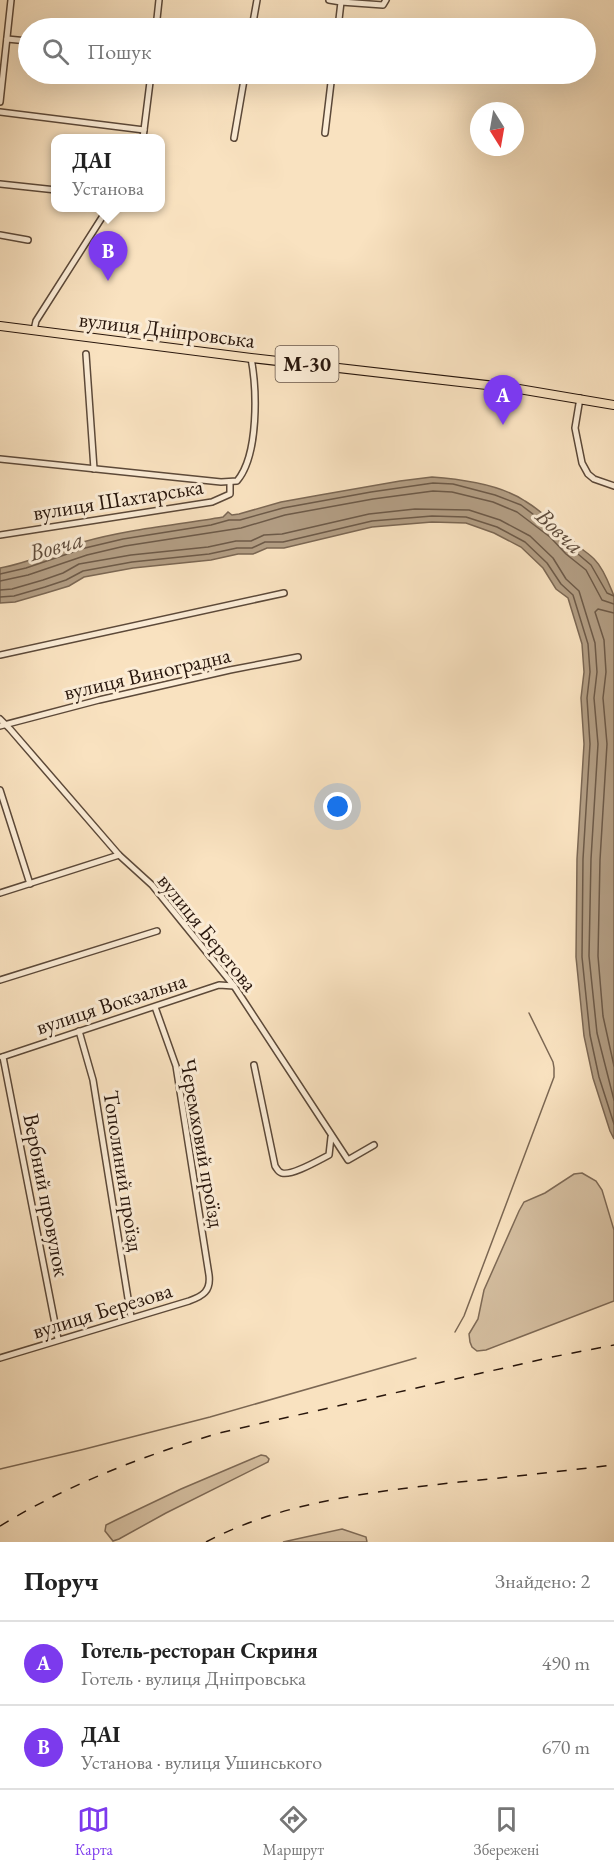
<!DOCTYPE html>
<html lang="uk">
<meta charset="utf-8">
<style>
body{margin:0;font-family:"EB Garamond",serif;background:#f6f6f6;color:#222}
.compass{position:absolute;left:470px;top:102px;width:54px;height:54px;border-radius:50%;background:#fff;box-shadow:0 6px 24px #0002;rotate:169deg}
.you{position:absolute;left:338px;top:807px;width:21px;height:21px;margin:-15px;border:4px solid #fff;border-radius:50%;background:#1a73e8;box-shadow:0 0 0 9px #1a73e833}
.badge{display:grid;place-items:center;width:39px;height:39px;border-radius:50%;background:#7c3aed;color:#fff;font-size:20px;font-weight:700}
.pin{position:absolute;translate:-50% -50px;filter:drop-shadow(0 2px 3px #0008)}
.pin::after{content:'';position:absolute;top:32px;width:21px;height:18px;background:inherit;clip-path:polygon(0 0,100% 0,50% 100%)}
.popup{position:absolute;left:51px;top:134px;width:114px;height:78px;box-sizing:border-box;display:grid;place-content:center;border-radius:12px;background:#fff;filter:drop-shadow(0 2px 4px #0005);font-size:20px;white-space:nowrap;color:#767676}
.popup b{font-size:22px;color:#222}
.popup::after{content:'';position:absolute;left:50%;top:100%;margin-left:-12px;border:12px solid transparent;border-top-color:#fff}
.list{margin:0;padding:0;list-style:none}
h2{display:flex;justify-content:space-between;align-items:center;height:78px;margin:0;padding:0 24px;font-size:26px}
h2 small{font-size:20px;font-weight:400;color:#767676}
.list li{display:grid;grid-template-columns:39px 1fr auto;gap:18px;align-items:center;box-sizing:border-box;height:84px;padding:0 24px;border-top:2px solid #e0e0e0}
.list b{display:block;font-size:22px;white-space:nowrap}
.list p{margin:0;font-size:20px;white-space:nowrap;color:#767676}
.list em{font-size:20px;font-style:normal;color:#767676}
.icon{flex:none;width:33px;height:33px;fill:none;stroke:currentColor;stroke-width:2;stroke-linecap:round;stroke-linejoin:round}
.map{position:relative;flex:none;width:614px;height:1542px;overflow:hidden}
.search{position:absolute;background:#fff;box-shadow:0 6px 24px #0002;left:18px;right:18px;top:18px;height:66px;display:flex;align-items:center;gap:15px;box-sizing:border-box;padding:0 21px;border-radius:33px;color:#767676;font-size:22px}
.sheet{height:246px;background:#fff}
nav{display:flex;justify-content:space-around;align-items:center;box-sizing:border-box;height:84px;border-top:2px solid #e0e0e0;background:#fff;font-size:16px;color:#767676}
nav a{display:grid;justify-items:center;gap:3px}
nav .on{color:#7c3aed}
.map>svg:first-child{display:block}
.green{fill:#d5bfa1;stroke:#7e6a56;stroke-width:1.5}
.water{fill:#b29d83;stroke:#7b6753;stroke-width:1.5}
.lines{fill:none;stroke-linecap:round;stroke-linejoin:round}
.shore{stroke:#6d5a48;stroke-width:1.5}
.stream{stroke:#7b6753;stroke-width:1.5}
.minor-casing{stroke:#5c4939;stroke-width:8}
.highway-casing{stroke:#28160c;stroke-width:10}
.minor{stroke:#fbecd6;stroke-width:5}
.highway{stroke:#f9e2c0;stroke-width:8}
.rail{stroke:#28160c;stroke-width:1.5;stroke-dasharray:10 10;stroke-linecap:butt}
.labels{text-anchor:middle;stroke-width:6;stroke-linejoin:round;paint-order:stroke}
.shield{fill:#fbecd6;stroke:#675649;stroke-width:1.5}
.shield-label{font-size:21px;font-weight:bold;fill:#28160c}
.street-label{font-size:22px;fill:#28160c;stroke:#fbecd6}
.water-label{font-size:24px;font-style:italic;fill:#5f4c3c;stroke:#fbecd6}
</style>
<div class="map">
<svg width="614" height="1542" viewBox="0 0 614 1542">
<rect width="100%" height="100%" fill="#f9e2c0"/>
<filter id="stains"><feTurbulence type="fractalNoise" baseFrequency=".00333" numOctaves="4"/><feColorMatrix values="0 0 0 0 .2 0 0 0 0 .09 0 0 0 0 .02 0 0 0 .5 -.17"/></filter>
<radialGradient id="worn" r=".72"><stop offset=".6" stop-color="#630" stop-opacity="0"/><stop offset="1" stop-color="#630" stop-opacity=".3"/></radialGradient>
<g class="green">
<path d="M582 1173 596 1181 602 1190 614 1230V1301L486 1350 477 1351 472 1347 470 1342 469 1334 478 1319 484 1290 519 1211 524 1202 545 1193 574 1174Z"/>
<path d="M261 1455 266 1456 269 1459 268 1462 166 1513 119 1539 113 1541 105 1531 106 1525 116 1520 181 1489Z"/>
<path d="M342 1529 366 1537 367 1542H283Z"/>
</g>
<path class="water" d="M432 477C460 479 501 485 525 501 543 512 559 527 574 542 580 549 589 553 595 560 604 569 609 584 614 596V1139L610 1131 593 1078 584 1036 576 957 577 859 584 744 581 698 584 672 582 644 568 598 556 589 543 568 521 547 494 533 466 523 432 522 372 527 284 548H267L253 554H238L211 560 133 568 84 577 69 586 46 593 15 602 0 603V568C29 563 55 550 83 542 129 529 177 525 223 517L228 512 232 515 239 514 281 502 320 495 400 481Z"/>
<g class="lines">
<g class="shore">
<path d="M0 574 26 568 85 548 123 539 211 525 229 520H240L283 508 371 492 433 483 453 484 495 495 521 505 555 531 572 549 591 565 607 593 614 596"/>
<path d="M0 581 28 575 87 555 125 546 241 528 285 515 373 499 433 491 452 492 493 502 517 512 550 537 566 554 586 570 602 600 614 604"/>
<path d="M0 590 12 589 43 580 63 573 79 564 131 555 208 547 236 541H251L264 535 282 534 369 514 415 509 469 510 500 520 530 536 553 558 566 579 579 591 595 643 597 672 594 698 598 744 591 859 589 956 597 1033 614 1100"/>
<path d="M0 597 14 596 45 587 66 580 83 571 132 562 209 554 237 548H252L265 542H283L372 521 432 516 466 517 497 527 525 542 547 563 561 584 573 595 588 644 590 672 587 698 590 744 583 859 582 957 590 1035 599 1077 614 1124"/>
<path d="M614 613 598 609 595 612 604 640 606 672 603 698 607 744 600 860 598 956 603 1016 614 1066"/>
</g>
<g class="stream">
<path d="M455 1332 464 1316 554 1077V1068L553 1062 529 1013"/>
<path d="M0 1469 81 1450 210 1417 416 1358"/>
</g>
<defs>
<g id="minor">
<path d="M329 0 341 2 338 28"/>
<path d="M341 2 383 5 386 0"/>
<path d="M156 28 159 0"/>
<path d="M252 28 257 0"/>
<path d="M7 39 28 41"/>
<path d="M0 102 11 0"/>
<path d="M0 112 144 130"/>
<path d="M325 133 332 74"/>
<path d="M143 138 151 74"/>
<path d="M234 138 245 74"/>
<path d="M0 184 56 190"/>
<path d="M0 235 28 240"/>
<path d="M34 330 36 321 108 208"/>
<path d="M86 354 94 469"/>
<path d="M580 398 575 428 582 463 588 474 594 479 614 486"/>
<path d="M0 459 221 482 237 481C259 455 257 389 251 358"/>
<path d="M0 535 212 502 230 494V483"/>
<path d="M0 655 284 593"/>
<path d="M0 719 10 729 119 855 152 885 234 986 348 1160 374 1145"/>
<path d="M0 726 99 700 230 670 298 657"/>
<path d="M0 790 30 884"/>
<path d="M0 893 119 855"/>
<path d="M0 980 157 931"/>
<path d="M79 1031 93 1080 131 1317"/>
<path d="M2 1057 219 985 234 986"/>
<path d="M3 1057 58 1339"/>
<path d="M254 1065 275 1166C278 1170 278 1172 282 1173 292 1176 319 1160 329 1155L331 1137"/>
<path d="M0 1358 189 1301C203 1296 211 1291 209 1275L176 1066 155 1007"/>
</g>
<path id="highway" d="M0 326 251 358 513 388 614 405"/>
</defs>
<use href="#minor" class="minor-casing"/>
<use href="#highway" class="highway-casing"/>
<use href="#minor" class="minor"/>
<use href="#highway" class="highway"/>
<g class="rail">
<path d="M0 1526C69 1484 143 1456 219 1433L552 1357 614 1345"/>
<path d="M206 1542C284 1501 372 1492 459 1482 511 1477 562 1471 614 1465"/>
</g>
</g>
<g class="labels">
<rect class="shield" x="275.5" y="346" width="63" height="36" rx="4.5"/>
<g class="shield-label">
<text x="307" y="371">М-30</text>
</g>
<g class="street-label">
<text transform="translate(167 329) rotate(7)" y="8">вулиця Дніпровська</text>
<text transform="translate(118 499) rotate(-9)" y="8">вулиця Шахтарська</text>
<text transform="translate(147 673) rotate(-13)" y="8">вулиця Виноградна</text>
<text transform="translate(208 932) rotate(51)" y="8">вулиця Берегова</text>
<text transform="translate(111 1003) rotate(-18)" y="8">вулиця Вокзальна</text>
<text transform="translate(203 1143) rotate(80)" y="8">Черемховий проїзд</text>
<text transform="translate(124 1171) rotate(81)" y="8">Тополиний проїзд</text>
<text transform="translate(47 1195) rotate(79)" y="8">Вербний провулок</text>
<text transform="translate(102 1310) rotate(-17)" y="8">вулиця Березова</text>
</g>
<g class="water-label">
<text transform="translate(560 531) rotate(43)" y="8">Вовча</text>
<text transform="translate(56 546) rotate(-16)" y="8">Вовча</text>
</g>
</g>
<rect width="100%" height="100%" filter="url(#stains)"/>
<rect width="100%" height="100%" fill="url(#worn)"/>
</svg>
<svg class="compass" viewBox="-18 -18 36 36"><path d="M0-13l5 13h-10z" fill="#e53935"/><path d="M0 13l5-13h-10z" fill="#767676"/></svg>
<div class="you"></div>
<div class="pin badge" style="left:503px;top:425px">A</div>
<div class="pin badge" style="left:108px;top:281px">B</div>
<div class="popup"><b>ДАІ</b>Установа</div>
<div class="search"><svg class="icon" aria-label="search" viewBox="0 0 24 24"><circle cx="10" cy="10" r="6"/><path d="M15 15l6 6"/></svg>Пошук</div>
</div>
<section class="sheet">
<h2>Поруч<small>Знайдено: 2</small></h2>
<ul class="list">
<li><span class="badge">A</span><div><b>Готель-ресторан Скриня</b><p>Готель · вулиця Дніпровська</p></div><em>490 m</em></li>
<li><span class="badge">B</span><div><b>ДАІ</b><p>Установа · вулиця Ушинського</p></div><em>670 m</em></li>
</ul>
</section>
<nav>
<a class="on"><svg class="icon" aria-label="map" viewBox="0 0 24 24"><path d="M3 6l6-2 6 2 6-2v14l-6 2-6-2-6 2zM9 4v14M15 6v14"/></svg>Карта</a>
<a><svg class="icon" aria-label="directions" viewBox="0 0 24 24"><path d="M12 3l9 9-9 9-9-9zM9 14v-3h6M13 9l2 2-2 2"/></svg>Маршрут</a>
<a><svg class="icon" aria-label="saved" viewBox="0 0 24 24"><path d="M7 4h10v16l-5-4-5 4z"/></svg>Збережені</a>
</nav>
